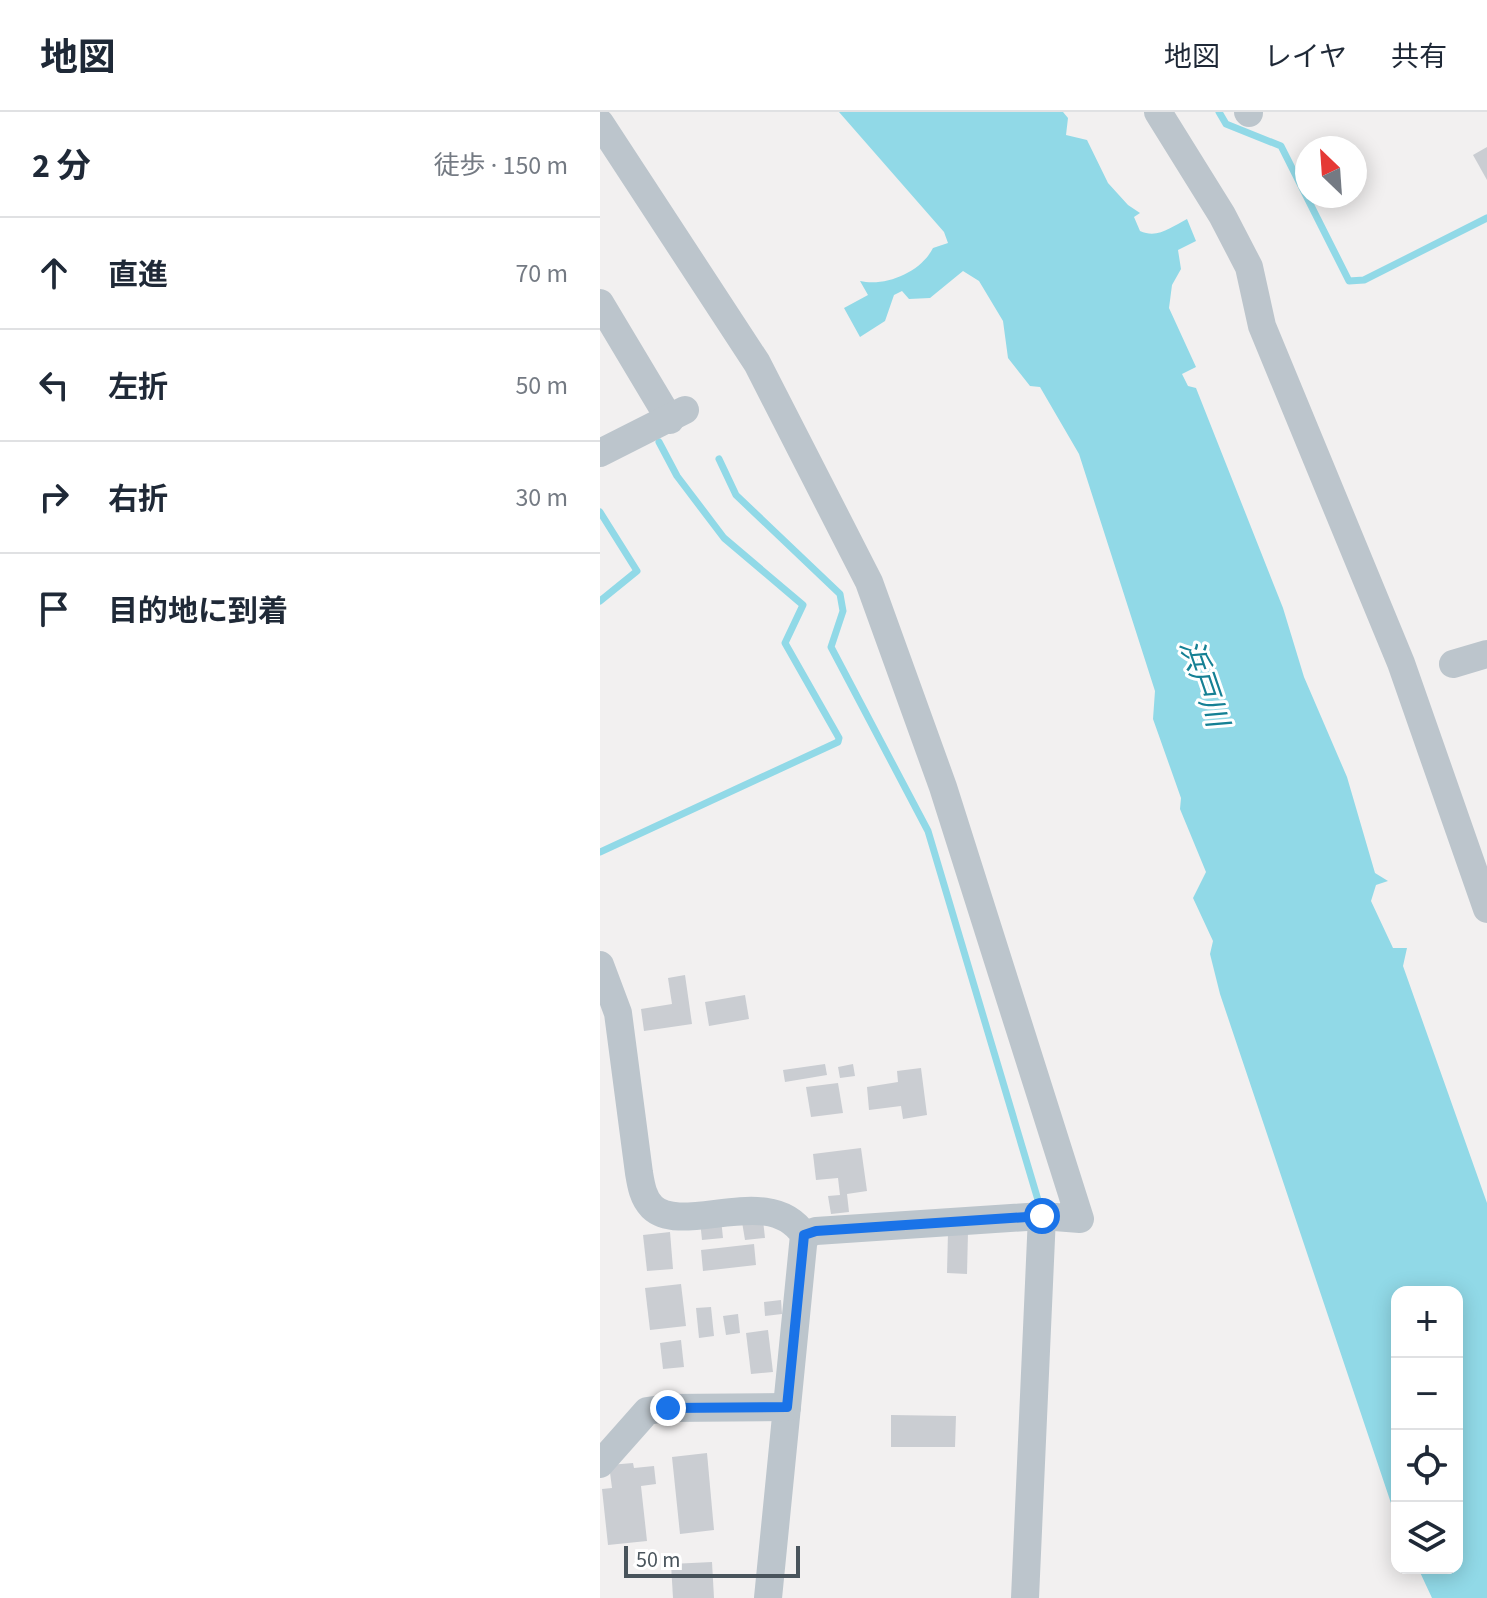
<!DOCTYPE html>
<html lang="ja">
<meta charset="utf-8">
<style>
body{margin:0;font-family:"Source Sans 3","Noto Sans JP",sans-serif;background:#f2f2f3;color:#1f2937}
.controls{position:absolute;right:24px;bottom:24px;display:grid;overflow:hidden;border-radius:16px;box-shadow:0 4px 20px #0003}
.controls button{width:72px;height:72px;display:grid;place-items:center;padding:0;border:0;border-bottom:2px solid #e0e1e3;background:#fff;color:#1f2937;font:40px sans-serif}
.compass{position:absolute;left:695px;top:24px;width:72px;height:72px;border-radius:50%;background:#fff;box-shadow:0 4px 20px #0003;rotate:335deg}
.scale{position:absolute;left:24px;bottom:20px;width:176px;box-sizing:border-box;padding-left:8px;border:4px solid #49545c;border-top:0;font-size:22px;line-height:28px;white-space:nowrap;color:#49545c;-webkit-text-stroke:6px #fff;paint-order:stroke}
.stop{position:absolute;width:24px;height:24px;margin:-18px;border:6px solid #1a73e8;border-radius:50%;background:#fff}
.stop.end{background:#1a73e8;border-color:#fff;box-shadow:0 2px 8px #0008}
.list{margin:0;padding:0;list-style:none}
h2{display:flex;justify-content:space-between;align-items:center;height:104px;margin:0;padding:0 32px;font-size:34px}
h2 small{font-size:26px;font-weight:400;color:#747a83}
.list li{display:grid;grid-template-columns:52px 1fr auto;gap:24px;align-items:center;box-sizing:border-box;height:112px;padding:0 32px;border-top:2px solid #e0e1e3}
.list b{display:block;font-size:30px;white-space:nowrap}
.list em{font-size:26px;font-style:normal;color:#747a83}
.icon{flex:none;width:44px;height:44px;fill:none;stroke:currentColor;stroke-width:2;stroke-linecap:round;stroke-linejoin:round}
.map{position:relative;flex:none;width:887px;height:1486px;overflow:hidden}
header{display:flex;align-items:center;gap:48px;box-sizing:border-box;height:112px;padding:0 40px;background:#fff;border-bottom:2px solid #e0e1e3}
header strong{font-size:38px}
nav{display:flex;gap:44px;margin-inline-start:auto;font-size:28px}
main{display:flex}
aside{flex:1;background:#fff}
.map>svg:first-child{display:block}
.water{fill:#91d9e7}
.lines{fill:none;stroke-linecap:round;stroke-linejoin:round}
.stream{stroke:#91d9e7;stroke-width:7}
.building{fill:#cacdd2}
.minor{stroke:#bcc5cc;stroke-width:28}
.route{stroke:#1a73e8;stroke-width:10}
.labels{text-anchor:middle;stroke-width:6;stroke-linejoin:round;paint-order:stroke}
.water-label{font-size:30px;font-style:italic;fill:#158094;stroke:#fff}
</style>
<header>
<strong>地図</strong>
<nav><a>地図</a><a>レイヤ</a><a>共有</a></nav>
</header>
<main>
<aside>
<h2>2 分<small>徒歩 · 150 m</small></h2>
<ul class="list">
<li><svg class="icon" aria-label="ahead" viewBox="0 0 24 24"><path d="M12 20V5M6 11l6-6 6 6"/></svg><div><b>直進</b></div><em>70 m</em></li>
<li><svg class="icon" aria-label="left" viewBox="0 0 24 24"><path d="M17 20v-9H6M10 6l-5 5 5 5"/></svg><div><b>左折</b></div><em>50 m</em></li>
<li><svg class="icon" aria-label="right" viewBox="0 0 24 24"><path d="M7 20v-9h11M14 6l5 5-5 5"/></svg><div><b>右折</b></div><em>30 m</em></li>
<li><svg class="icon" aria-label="arrive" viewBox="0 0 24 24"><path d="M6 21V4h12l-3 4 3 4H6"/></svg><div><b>目的地に到着</b></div></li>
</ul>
</aside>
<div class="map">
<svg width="887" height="1486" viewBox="0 0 887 1486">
<rect width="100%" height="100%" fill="#f2f0f0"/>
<path class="water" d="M239 0H463L468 6 466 23 487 28 508 71 528 93 540 101 534 105 540 119C558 127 571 115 587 107L596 129 578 138 581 157 572 173 569 196 596 255 582 262 588 274 596 276 683 496 704 565 747 665 775 761 788 769 776 773 771 789 793 836H807L803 854 887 1091V1486H832L818 1456H857V1180H797V1409L620 882 610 842 613 829 593 786 606 760 580 697 581 686 553 607 555 579 479 342 440 275 430 274 408 246 403 209 379 169 363 159 330 186 309 187 302 179 294 183 285 209 260 225 244 196 268 183 260 169C286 175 321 160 333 136L348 131 344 120Z"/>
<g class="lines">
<g class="stream">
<path d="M619 0 626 12 681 34 749 169 764 168 887 106"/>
<path d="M119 347 136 383 240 482 243 499 231 535 328 719 441 1098"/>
<path d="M0 400 37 459 0 489"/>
<path d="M0 740 238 630 239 626 185 531 203 493 124 426 77 364 59 330"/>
</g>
</g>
<g class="building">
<path d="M887 35V68L873 43Z"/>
<path d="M85 863 92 912 44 919 41 897 72 892 68 866Z"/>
<path d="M145 883 149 907 109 914 105 890Z"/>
<path d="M225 952 227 963 185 970 183 958Z"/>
<path d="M253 952 255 964 240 966 238 955Z"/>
<path d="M321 956 327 1003 303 1007 301 994 269 998 267 975 298 970 297 959Z"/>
<path d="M238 971 243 1001 211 1005 206 975Z"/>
<path d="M261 1036 267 1079 247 1082 249 1100 231 1102 228 1084 240 1083 238 1066 216 1068 213 1042Z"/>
<path d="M121 1107 123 1126 102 1128 100 1109Z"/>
<path d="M163 1108 165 1126 145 1128 142 1110Z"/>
<path d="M70 1120 73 1157 47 1159 43 1123Z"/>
<path d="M348 1120H368L367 1162 347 1161Z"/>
<path d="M154 1132 156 1153 103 1159 101 1138Z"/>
<path d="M81 1172 86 1214 50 1218 45 1176Z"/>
<path d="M181 1188 182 1202 165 1204 164 1190Z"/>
<path d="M111 1195 114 1224 99 1226 96 1196Z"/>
<path d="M138 1202 140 1221 126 1223 123 1204Z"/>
<path d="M168 1218 173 1260 151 1262 146 1221Z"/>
<path d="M81 1228 84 1255 63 1257 60 1231Z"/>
<path d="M291 1303 356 1304 355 1335H291Z"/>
<path d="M107 1341 114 1418 80 1422 72 1345Z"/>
<path d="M33 1351 34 1356 54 1354 56 1372 41 1374 47 1429 8 1433 2 1377 12 1376 9 1353Z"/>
<path d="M112 1450 114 1486H73L71 1452Z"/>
</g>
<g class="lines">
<g class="minor">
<path d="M558 0 622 103 649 155 662 214 801 551 887 797"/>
<path d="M648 0 649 1"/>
<path d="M0 11 157 251 269 470 343 675 480 1107 442 1104 216 1119 204 1123"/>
<path d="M0 191 70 308"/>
<path d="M0 341 85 298"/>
<path d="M853 552 887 542"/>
<path d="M0 853 18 901 39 1061C41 1073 43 1086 52 1095 83 1125 170 1070 204 1123L168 1486"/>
<path d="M0 1352 47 1299 68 1296 187 1295"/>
<path d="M425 1486 442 1104"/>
</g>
</g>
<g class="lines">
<path class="route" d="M68 1296 187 1295 204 1123 216 1119 442 1104"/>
</g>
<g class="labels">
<g class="water-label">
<text transform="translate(604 571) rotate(71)" y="10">浜戸川</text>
</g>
</g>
</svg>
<div class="controls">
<button>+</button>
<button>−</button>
<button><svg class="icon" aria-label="locate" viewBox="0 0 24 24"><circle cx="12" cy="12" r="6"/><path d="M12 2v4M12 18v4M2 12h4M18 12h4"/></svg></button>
<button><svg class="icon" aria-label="layers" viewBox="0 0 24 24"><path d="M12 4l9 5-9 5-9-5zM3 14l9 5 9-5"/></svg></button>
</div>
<svg class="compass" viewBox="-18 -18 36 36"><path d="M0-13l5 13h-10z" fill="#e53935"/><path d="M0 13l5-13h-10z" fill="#747a83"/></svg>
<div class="scale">50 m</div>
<div class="stop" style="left:442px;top:1104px"></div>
<div class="stop end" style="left:68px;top:1296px"></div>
</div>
</main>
